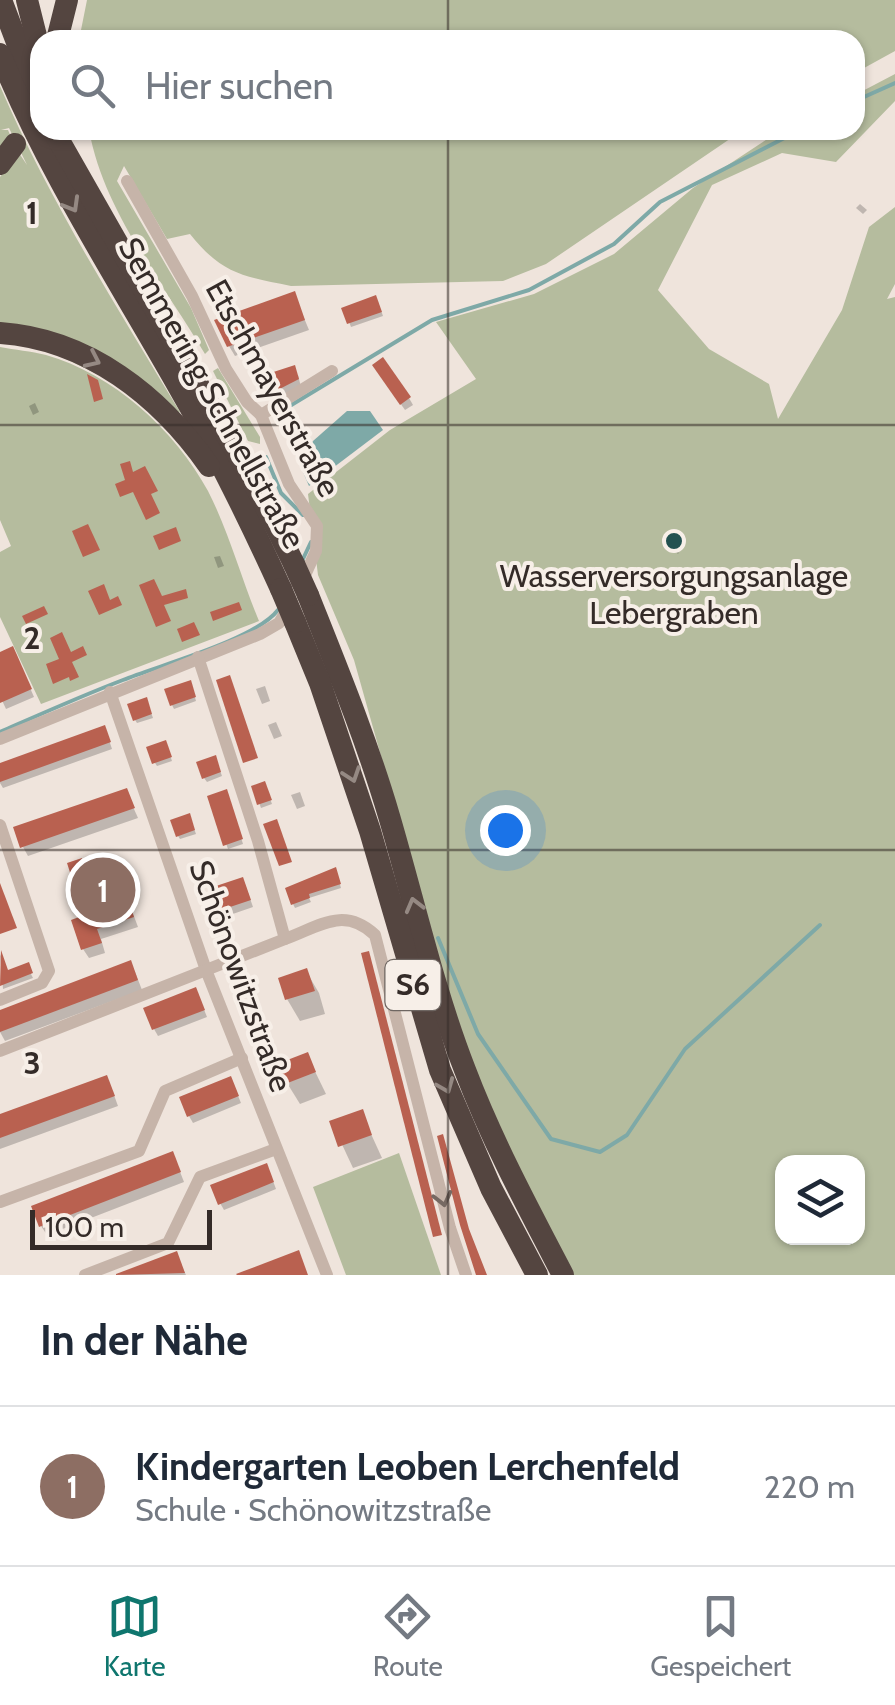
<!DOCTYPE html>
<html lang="de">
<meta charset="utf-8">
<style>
body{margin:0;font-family:Cabin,sans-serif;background:#f2f2f3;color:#1f2937}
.controls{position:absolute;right:30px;bottom:30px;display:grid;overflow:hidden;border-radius:20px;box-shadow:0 2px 8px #0004}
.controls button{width:90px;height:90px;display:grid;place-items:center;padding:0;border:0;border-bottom:2px solid #e0e1e3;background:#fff;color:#1f2937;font:50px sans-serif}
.scale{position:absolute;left:30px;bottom:25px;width:182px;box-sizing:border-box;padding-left:10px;border:5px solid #342b28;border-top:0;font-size:28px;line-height:35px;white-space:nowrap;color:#342b28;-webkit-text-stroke:8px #f7efe8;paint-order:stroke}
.you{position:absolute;left:505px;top:830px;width:35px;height:35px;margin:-25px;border:8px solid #fff;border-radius:50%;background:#1a73e8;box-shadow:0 0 0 15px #1a73e833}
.badge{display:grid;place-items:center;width:65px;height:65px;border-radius:50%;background:#0f766e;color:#fff;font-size:32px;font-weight:700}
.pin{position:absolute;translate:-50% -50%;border:5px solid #fff;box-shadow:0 2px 10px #0006}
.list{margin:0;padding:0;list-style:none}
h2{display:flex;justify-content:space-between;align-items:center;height:130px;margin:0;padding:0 40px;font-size:42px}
h2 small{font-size:32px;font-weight:400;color:#747a83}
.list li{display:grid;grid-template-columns:65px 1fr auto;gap:30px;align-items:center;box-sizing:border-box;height:160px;padding:0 40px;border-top:2px solid #e0e1e3}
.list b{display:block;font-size:38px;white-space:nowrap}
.list p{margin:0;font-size:32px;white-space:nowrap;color:#747a83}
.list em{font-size:32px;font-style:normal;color:#747a83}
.icon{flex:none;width:55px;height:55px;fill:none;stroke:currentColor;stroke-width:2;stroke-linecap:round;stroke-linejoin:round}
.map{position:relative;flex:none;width:895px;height:1275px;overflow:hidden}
.search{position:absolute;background:#fff;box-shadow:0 2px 8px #0004;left:30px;right:30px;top:30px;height:110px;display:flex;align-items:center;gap:25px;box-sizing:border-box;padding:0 35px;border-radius:30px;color:#747a83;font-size:38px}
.sheet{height:290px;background:#fff}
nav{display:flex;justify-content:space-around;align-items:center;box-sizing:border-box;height:140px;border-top:2px solid #e0e1e3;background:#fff;font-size:28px;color:#747a83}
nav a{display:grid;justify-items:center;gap:5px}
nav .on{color:#0f766e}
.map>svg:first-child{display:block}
.green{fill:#b5bc9e;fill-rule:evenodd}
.water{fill:#7ea9a7}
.shadow{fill:#0003}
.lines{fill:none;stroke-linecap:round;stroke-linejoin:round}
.stream{stroke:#7ea9a7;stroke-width:4}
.building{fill:#b96150}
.street{stroke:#c6b4a9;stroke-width:12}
.highway{stroke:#544540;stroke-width:22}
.highway-bridge{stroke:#544540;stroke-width:22}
.oneway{stroke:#958983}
.oneway2{stroke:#766962}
.grid{fill:none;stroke:#342b28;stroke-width:2.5;stroke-opacity:0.55}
.poi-dot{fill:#225150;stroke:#f7efe8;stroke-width:4}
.labels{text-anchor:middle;stroke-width:8;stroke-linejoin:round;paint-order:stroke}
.shield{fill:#f7efe8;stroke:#6e6662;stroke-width:2.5}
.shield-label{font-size:30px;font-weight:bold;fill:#342b28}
.street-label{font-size:32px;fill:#342b28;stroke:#f7efe8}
.poi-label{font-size:32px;fill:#342b28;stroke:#f7efe8}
.grid-label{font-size:32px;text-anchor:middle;font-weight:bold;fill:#342b28;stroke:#f7efe8;stroke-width:8;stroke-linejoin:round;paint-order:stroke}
</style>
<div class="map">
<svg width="895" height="1275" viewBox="0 0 895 1275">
<rect width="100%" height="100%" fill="#efe4dc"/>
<g class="green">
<path d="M87 0H895V51L855 73V40H79Z"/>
<path d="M895 74V101L836 162 782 153 712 185 658 290 709 349 769 384 778 419 842 310 869 227 895 207V284L887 299 895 297V1275H571L516 1168 462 1044 354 660 318 575 308 494 390 430 476 379 436 322 534 294 614 254 693 188 781 130H855V95ZM782 1162H858V1238H782Z"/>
<path d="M0 86C49 200 116 306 180 412L177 413 0 327V177L19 153 27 165 9 128 1 130H8L11 137 0 155Z"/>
<path d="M89 130H743L546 264 503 281 291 286C242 276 222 274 190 234L167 239 124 166 117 181 191 308 209 350 205 354C163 283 104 212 89 130Z"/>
<path d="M0 347C15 350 31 351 46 355 113 374 175 430 208 491 229 532 241 578 259 621L41 704 0 617V552L11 546 0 520Z"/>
<path d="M218 368 260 437V444L248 441 213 371Z"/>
<path d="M399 1153 441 1275H346L313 1187Z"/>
</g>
<path class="water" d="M347 411H370L383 430 309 486 296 456Z"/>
<g class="shadow">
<path d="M860 204 867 210 863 214 856 208Z"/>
<path d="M294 294 309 330 235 356 229 346Z"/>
<path d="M378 302 383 316 351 327 344 309Z"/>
<path d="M379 373 409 398 413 405 405 410Z"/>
<path d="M298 375 301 387 271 403 261 378Z"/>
<path d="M35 403 39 412 33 415 29 406Z"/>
<path d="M682 540 684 544 678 554 667 543Z"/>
<path d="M220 556 224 566 218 568 214 557Z"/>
<path d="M0 655 16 656 34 697 6 709 0 696Z"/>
<path d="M265 686 270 701 262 704 256 689Z"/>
<path d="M192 687 196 701 174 709 172 705Z"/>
<path d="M148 704 153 718 137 723 135 720Z"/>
<path d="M276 722 282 736 274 739 268 725Z"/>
<path d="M107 734 112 749 3 788 0 783V766Z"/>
<path d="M167 747 172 761 157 766 155 763Z"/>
<path d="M217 762 222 776 207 782 204 778Z"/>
<path d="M254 788H266L272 804 261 808Z"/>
<path d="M126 791 138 818 28 856 23 847Z"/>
<path d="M300 792 305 806 297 809 291 795Z"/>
<path d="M228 796 243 844 228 849 210 798Z"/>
<path d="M191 820 196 834 180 839 178 836Z"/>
<path d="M114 863 138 927 101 939 105 953 89 958 83 949 98 913 91 891 82 894 76 884 87 872Z"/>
<path d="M337 874 341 888 309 898 311 902 295 908 293 904Z"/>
<path d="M246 887 253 907 227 916 224 909Z"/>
<path d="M0 954 8 973 27 966 33 978 3 989Z"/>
<path d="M306 971 319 993 325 1014 300 1021 287 999 281 979Z"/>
<path d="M135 972 142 990 5 1041 0 1032V1012Z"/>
<path d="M199 997 207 1017 158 1036 154 1029Z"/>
<path d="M307 1055 326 1094 300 1104 287 1083Z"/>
<path d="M234 1086 241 1103 193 1123 189 1116Z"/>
<path d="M111 1087 118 1106 0 1149V1117Z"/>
<path d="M361 1112 382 1158 353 1168 332 1123Z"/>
<path d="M177 1164 184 1182 47 1235 41 1226Z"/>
<path d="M270 1173 276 1189 224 1210 220 1203Z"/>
<path d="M176 1254 186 1275H120Z"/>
</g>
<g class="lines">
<g class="stream">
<path d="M855 101 895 83"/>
<path d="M277 417 283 410 432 320 529 290 614 244 660 202 800 130"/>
<path d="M266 457 281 493 303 515"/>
<path d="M302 561 311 542"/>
<path d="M0 732C41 714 81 696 123 680 160 665 255 640 278 610"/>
<path d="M438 938 478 1034 551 1139 600 1152 627 1135 685 1049 820 925"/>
</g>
</g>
<g class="building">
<path d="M295 291 305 320 227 347 214 320Z"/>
<path d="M376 295 382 312 347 324 341 308Z"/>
<path d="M383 357 411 397 400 405 372 365Z"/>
<path d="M295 365 299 379 264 397 258 377Z"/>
<path d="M87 374 98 380 103 399 94 402Z"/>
<path d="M130 461 133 472 145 466 158 491 151 494 160 513 146 520 133 492 120 497 115 484 125 480 120 464Z"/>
<path d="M88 524 100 550 83 557 72 531Z"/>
<path d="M176 527 181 541 159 550 153 536Z"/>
<path d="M673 530 684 538 675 551 664 543Z"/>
<path d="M154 579 162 596 186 589 188 598 164 605 171 621 156 627 139 585Z"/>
<path d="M104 584 110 600 118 596 122 605 99 615 88 591Z"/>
<path d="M239 602 242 610 213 621 210 612Z"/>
<path d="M44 606 48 614 26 624 22 616Z"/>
<path d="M194 622 200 635 182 642 177 629Z"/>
<path d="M62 632 71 652 83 646 87 655 72 662 79 677 70 681 69 677 53 684 46 664 59 659 50 638Z"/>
<path d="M13 646 32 689 0 703V652Z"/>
<path d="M230 675 258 758 243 763 216 680Z"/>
<path d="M191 680 196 697 170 706 164 689Z"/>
<path d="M147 697 152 714 133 721 127 704Z"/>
<path d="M105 725 111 742 0 782V763Z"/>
<path d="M166 740 172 757 152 764 146 747Z"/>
<path d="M216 755 221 772 202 779 196 762Z"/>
<path d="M265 781 272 800 257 805 251 786Z"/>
<path d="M127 788 135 808 20 848 13 827Z"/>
<path d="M227 789 243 839 223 846 207 796Z"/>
<path d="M190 813 195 830 176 837 170 820Z"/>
<path d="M277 819 292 862 279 866 263 824Z"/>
<path d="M82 858 86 870 115 860 134 917 97 929 102 943 81 950 71 920 95 911 85 882 74 885 67 863Z"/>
<path d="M336 867 341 884 309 894 310 898 291 905 285 888Z"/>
<path d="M243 877 251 900 221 910 213 887Z"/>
<path d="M0 883 17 928 0 934Z"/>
<path d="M1 950 8 970 29 962 33 973 0 986Z"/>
<path d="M369 951 442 1235 433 1237 361 953Z"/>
<path d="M131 960 138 980 0 1032V1010Z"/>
<path d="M307 968 315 991 285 1000 278 978Z"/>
<path d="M196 987 205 1010 152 1030 143 1008Z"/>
<path d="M308 1052 316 1072 285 1084 277 1064Z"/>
<path d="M107 1075 115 1096 0 1138V1114Z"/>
<path d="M231 1076 239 1096 187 1117 179 1097Z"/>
<path d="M363 1109 372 1135 338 1147 329 1121Z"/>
<path d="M443 1134 469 1229 487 1275H476L460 1225 437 1136Z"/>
<path d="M173 1151 181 1172 39 1227 31 1206Z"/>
<path d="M267 1163 274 1182 218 1205 210 1185Z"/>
<path d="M299 1250 308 1275H237L236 1274Z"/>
<path d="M177 1251 185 1273 116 1275V1274Z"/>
</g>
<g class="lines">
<g class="street">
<path d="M127 181 192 296 226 369 247 402 261 415 289 484 317 526 316 551 301 584"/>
<path d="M261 415 332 371"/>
<path d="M110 692 206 970 327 1275"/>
<path d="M0 739 260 634 279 623 289 606"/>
<path d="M0 825 49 971 42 983 0 1000"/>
<path d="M285 939C320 926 344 906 375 935L450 1228 466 1275"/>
<path d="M0 1051 285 939 258 841 198 657"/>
<path d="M0 1202 139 1151 165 1091 242 1058"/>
<path d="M85 1275 168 1243 200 1177 276 1149"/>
</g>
<g class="highway">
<path d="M1 0 40 103"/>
<path d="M27 0 40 52"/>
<path d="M57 40 67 0"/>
<path d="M0 54C48 173 118 279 181 391 218 455 250 521 281 589"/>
<path d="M53 130 254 483 294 564"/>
<path d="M0 164 15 144"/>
<path d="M0 333C88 339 160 396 209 466"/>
<path d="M308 595C337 668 367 741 389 816 414 901 433 988 465 1070 492 1141 528 1208 563 1275"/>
<path d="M295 622 320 683 370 831 440 1070 491 1188 537 1275"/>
</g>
<g class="highway-bridge">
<path d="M294 564 308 595"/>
<path d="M281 589 295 622"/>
</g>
</g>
<defs><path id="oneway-chevron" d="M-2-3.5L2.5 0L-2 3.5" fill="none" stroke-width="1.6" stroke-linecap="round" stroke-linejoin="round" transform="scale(2.5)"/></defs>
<g class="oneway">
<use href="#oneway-chevron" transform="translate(72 205) rotate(60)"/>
<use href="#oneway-chevron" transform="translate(93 360) rotate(25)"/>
<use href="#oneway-chevron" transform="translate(352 775) rotate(71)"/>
<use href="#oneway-chevron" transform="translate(414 905) rotate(-105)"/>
<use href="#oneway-chevron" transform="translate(446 1086) rotate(68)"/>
</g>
<use class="oneway2" href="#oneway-chevron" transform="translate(443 1199) rotate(76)"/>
<path class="grid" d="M448 0V40M448 130V1275M0 425H895M0 850H895"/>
<circle class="poi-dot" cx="674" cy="541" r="10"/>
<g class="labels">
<rect class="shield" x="385.5" y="960" width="55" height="50" rx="8"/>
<g class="shield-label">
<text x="413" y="995">S6</text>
</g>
<g class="street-label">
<text transform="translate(273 388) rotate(61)" y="11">Etschmayerstraße</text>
<text transform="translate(212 393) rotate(61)" y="11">Semmering Schnellstraße</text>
<text transform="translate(241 976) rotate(70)" y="11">Schönowitzstraße</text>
</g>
<g class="poi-label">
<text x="674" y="587">Wasserversorgungsanlage<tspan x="674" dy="37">Lebergraben</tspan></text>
</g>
</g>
<g class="grid-label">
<text x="32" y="224">1</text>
<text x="32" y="649">2</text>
<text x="32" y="1074">3</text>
</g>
</svg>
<div class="controls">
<button><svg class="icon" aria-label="layers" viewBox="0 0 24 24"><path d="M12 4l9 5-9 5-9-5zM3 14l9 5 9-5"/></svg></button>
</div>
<div class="scale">100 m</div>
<div class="you"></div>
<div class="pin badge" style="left:103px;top:890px;background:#8d6e63">1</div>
<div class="search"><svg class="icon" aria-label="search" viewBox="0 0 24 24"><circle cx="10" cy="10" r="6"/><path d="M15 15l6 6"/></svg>Hier suchen</div>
</div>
<section class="sheet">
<h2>In der Nähe<small></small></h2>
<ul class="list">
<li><span class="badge" style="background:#8d6e63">1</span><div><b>Kindergarten Leoben Lerchenfeld</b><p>Schule · Schönowitzstraße</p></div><em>220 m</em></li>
</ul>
</section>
<nav>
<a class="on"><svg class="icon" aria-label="map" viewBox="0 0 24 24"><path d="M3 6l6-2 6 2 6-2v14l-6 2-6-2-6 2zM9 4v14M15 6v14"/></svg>Karte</a>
<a><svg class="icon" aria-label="directions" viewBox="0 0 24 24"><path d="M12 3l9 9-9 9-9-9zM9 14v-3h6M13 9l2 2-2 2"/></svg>Route</a>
<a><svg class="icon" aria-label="saved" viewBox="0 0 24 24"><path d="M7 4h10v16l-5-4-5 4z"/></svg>Gespeichert</a>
</nav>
